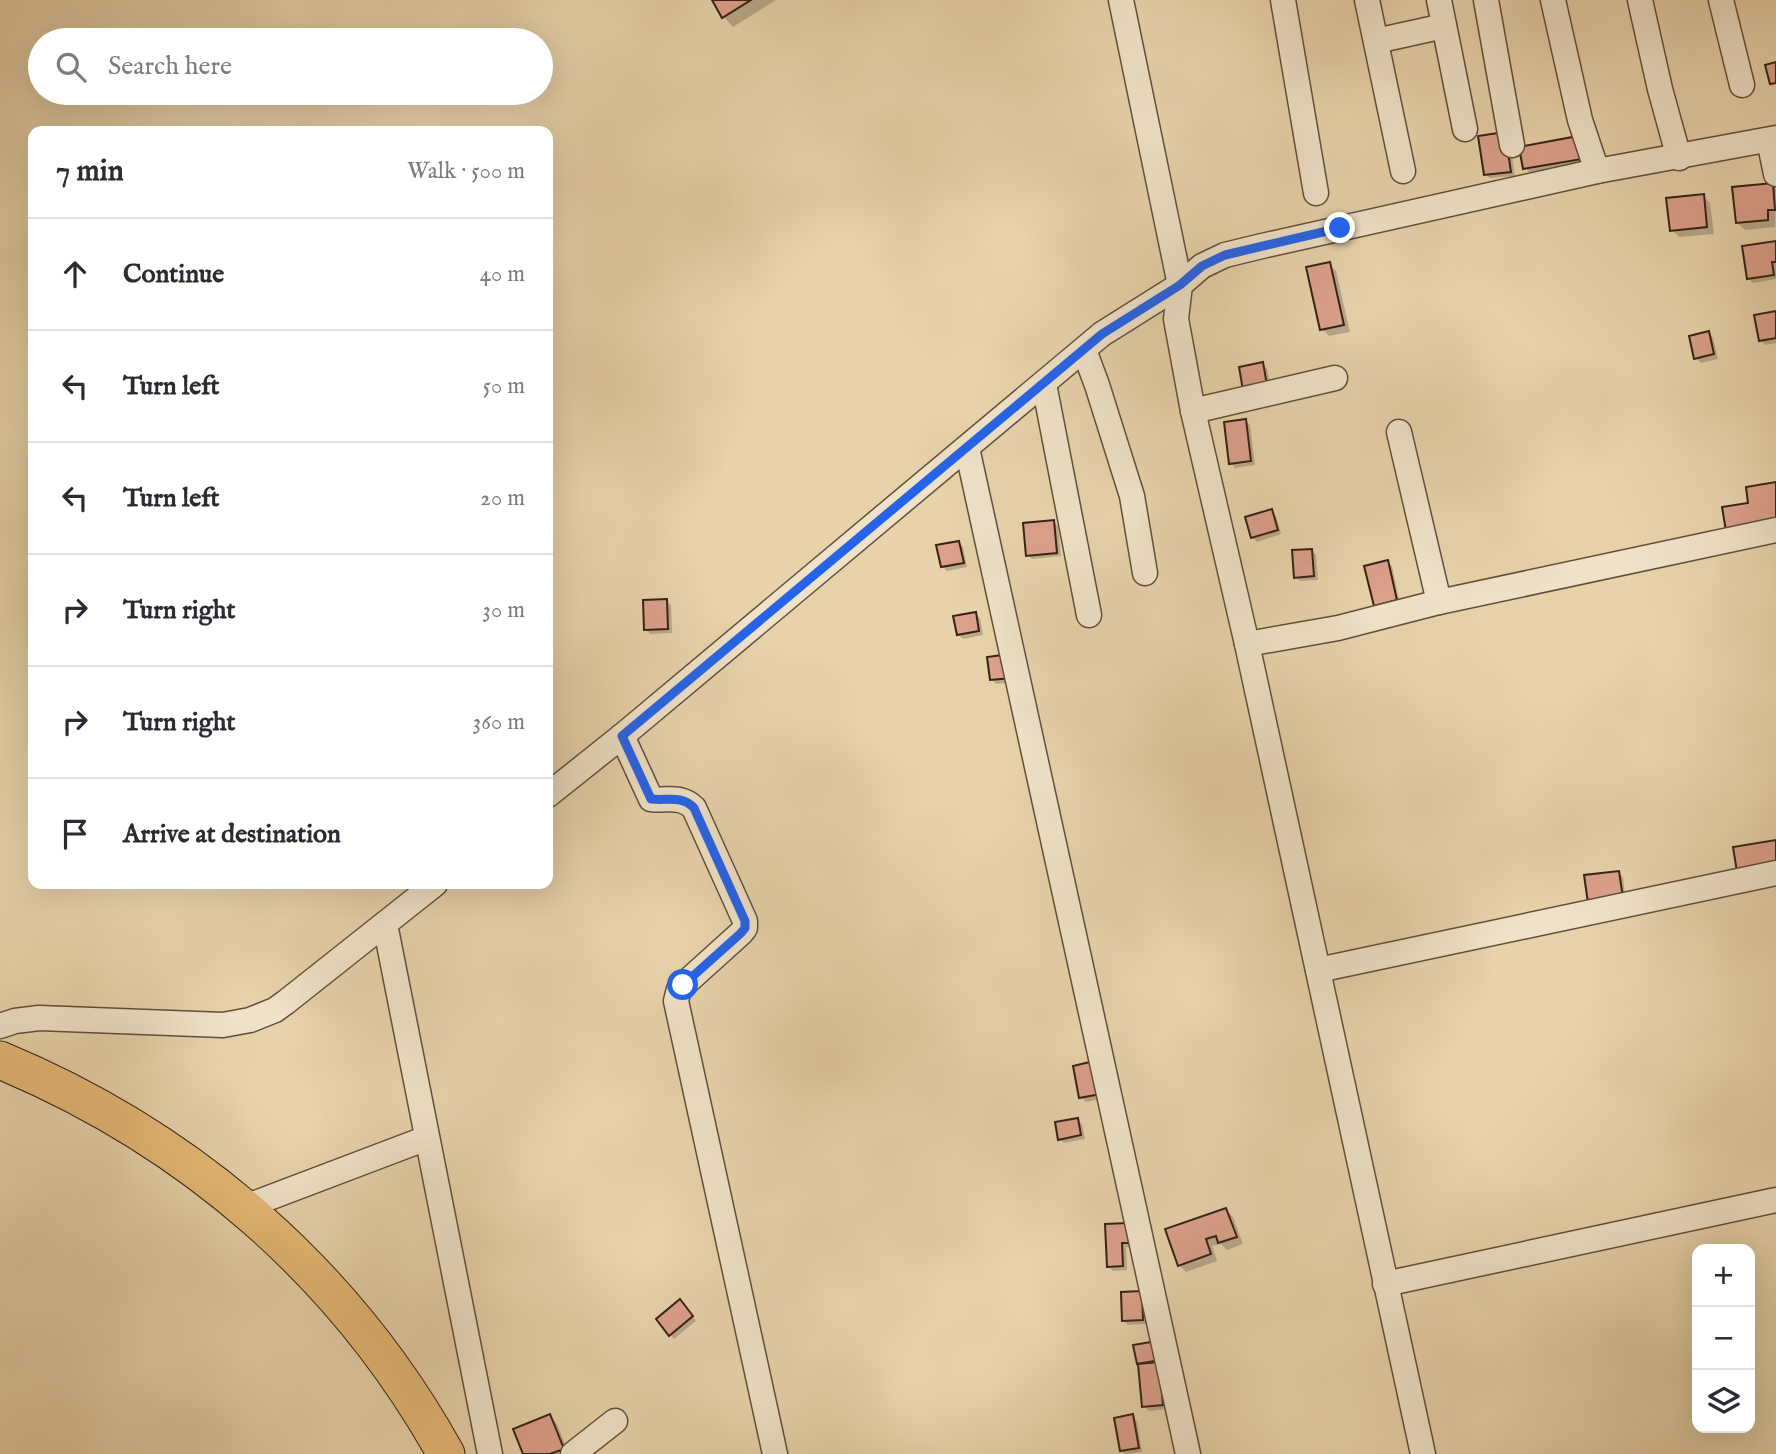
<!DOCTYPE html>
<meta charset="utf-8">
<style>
body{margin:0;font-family:"IM FELL English",serif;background:#f2f2f3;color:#2b2b33}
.controls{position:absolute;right:21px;bottom:21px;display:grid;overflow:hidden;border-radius:14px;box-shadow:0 7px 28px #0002}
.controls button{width:63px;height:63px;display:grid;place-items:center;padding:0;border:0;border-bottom:2px solid #e1e1e2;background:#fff;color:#2b2b33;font:35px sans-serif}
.stop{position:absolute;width:21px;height:21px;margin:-16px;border:5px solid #2563eb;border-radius:50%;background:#fff}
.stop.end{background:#2563eb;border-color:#fff;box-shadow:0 2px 7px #0008}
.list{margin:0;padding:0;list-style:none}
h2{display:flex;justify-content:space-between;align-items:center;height:91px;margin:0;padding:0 28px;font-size:30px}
h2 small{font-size:23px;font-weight:400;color:#7c7c81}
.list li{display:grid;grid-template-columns:46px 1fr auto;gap:21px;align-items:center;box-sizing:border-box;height:112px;padding:0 28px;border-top:2px solid #e1e1e2}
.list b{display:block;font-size:26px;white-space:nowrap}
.list em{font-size:23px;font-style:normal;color:#7c7c81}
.icon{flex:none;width:38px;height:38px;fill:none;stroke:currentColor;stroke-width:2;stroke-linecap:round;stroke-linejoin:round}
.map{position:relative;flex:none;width:1776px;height:1454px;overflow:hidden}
.search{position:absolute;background:#fff;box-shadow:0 7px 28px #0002;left:28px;top:28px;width:525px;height:77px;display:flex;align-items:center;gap:18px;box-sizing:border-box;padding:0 24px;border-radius:38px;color:#7c7c81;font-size:26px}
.panel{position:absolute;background:#fff;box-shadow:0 7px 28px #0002;left:28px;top:126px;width:525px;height:763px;border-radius:14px}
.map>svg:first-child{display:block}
.shadow{fill:#0003}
.building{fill:#dca08b;stroke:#342216;stroke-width:2}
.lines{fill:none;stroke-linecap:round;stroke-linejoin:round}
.minor-casing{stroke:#614e3b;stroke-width:27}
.highway-casing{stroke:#342216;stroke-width:39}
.minor{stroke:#efe2c8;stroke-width:24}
.highway{stroke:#e4b975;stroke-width:37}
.route{stroke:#2563eb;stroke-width:9}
</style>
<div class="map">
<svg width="1776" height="1454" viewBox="0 0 1776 1454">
<rect width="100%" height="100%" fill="#e7d2aa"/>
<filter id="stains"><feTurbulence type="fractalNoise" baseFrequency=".00286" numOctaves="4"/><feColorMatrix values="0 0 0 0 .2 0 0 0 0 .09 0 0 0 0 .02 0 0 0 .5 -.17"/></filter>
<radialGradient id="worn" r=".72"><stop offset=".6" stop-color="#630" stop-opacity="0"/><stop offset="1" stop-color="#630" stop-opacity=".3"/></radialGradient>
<g class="shadow">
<path d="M715 0H776L733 27 724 17Z"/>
<path d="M1509 138 1515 176 1490 178 1485 174Z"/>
<path d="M1577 138 1589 166 1532 175 1525 168Z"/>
<path d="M1772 184 1776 188 1775 227 1745 230 1737 223Z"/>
<path d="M1703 196 1710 203 1714 234 1679 237 1672 230Z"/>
<path d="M1776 243V279L1753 283 1748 278Z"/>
<path d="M1329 264 1336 271 1350 332 1329 336 1322 329Z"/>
<path d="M1776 313V343L1765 345 1761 340Z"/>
<path d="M1709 333 1713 338 1718 359 1701 363 1696 358Z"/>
<path d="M1262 364 1267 369 1272 395 1251 399Z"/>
<path d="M1246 421 1250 425 1255 465 1235 468 1231 463Z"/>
<path d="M1271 511 1276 516 1281 534 1257 542 1252 537Z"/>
<path d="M1054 522 1058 527 1061 556 1032 559 1028 555Z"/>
<path d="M959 543 963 547 967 567 947 571 942 566Z"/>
<path d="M1312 551 1316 555 1318 580 1300 581 1296 577Z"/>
<path d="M1387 562 1392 566 1400 605 1380 610 1375 605Z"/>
<path d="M666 601 671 605 672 633 650 634 645 629Z"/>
<path d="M975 614 980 618 983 635 963 639 958 634Z"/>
<path d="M1009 656 1016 682 996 684 992 680Z"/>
<path d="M1619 873 1623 877 1626 902 1594 906Z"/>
<path d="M1094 1063 1105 1098 1086 1102 1081 1097Z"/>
<path d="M1077 1120 1082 1124 1085 1139 1064 1143 1060 1139Z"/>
<path d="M1226 1210 1233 1217 1243 1244 1227 1250 1221 1244 1212 1246 1217 1261 1186 1272 1179 1265Z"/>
<path d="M1127 1225 1133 1247H1126L1127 1270 1113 1271 1109 1266Z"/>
<path d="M1146 1298V1324L1128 1325 1123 1320Z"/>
<path d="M685 1306 696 1321 674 1339 670 1334Z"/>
<path d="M1156 1343 1167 1409 1149 1411 1144 1406 1140 1363Z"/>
<path d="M550 1416 557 1424 569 1454H525Z"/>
<path d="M1132 1416 1137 1421 1142 1452 1125 1454 1122 1451Z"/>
</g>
<g class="building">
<path d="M712 0H751L722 18Z"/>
<path d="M1776 62V83L1770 84 1765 65Z"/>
<path d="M1505 132 1511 172 1484 175 1478 136Z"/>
<path d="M1578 136 1582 159 1523 169 1519 147Z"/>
<path d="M1773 183 1775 210H1768V220L1736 223 1732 187Z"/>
<path d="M1704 194 1707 227 1670 231 1666 198Z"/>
<path d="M1776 241V262H1772L1774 275 1747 279 1742 246Z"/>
<path d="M1330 262 1344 325 1320 330 1306 267Z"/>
<path d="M1776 311V338L1759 341 1754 315Z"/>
<path d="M1709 331 1714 354 1694 359 1689 336Z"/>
<path d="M1263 362 1268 391 1244 396 1239 367Z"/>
<path d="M1246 419 1251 461 1229 464 1224 422Z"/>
<path d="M1776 482V521L1726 531 1722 507 1748 503 1746 487Z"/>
<path d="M1272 509 1278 530 1251 538 1245 517Z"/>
<path d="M1054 520 1057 553 1026 556 1023 523Z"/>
<path d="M959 541 964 563 941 567 936 545Z"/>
<path d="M1312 549 1314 576 1294 578 1292 550Z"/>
<path d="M1388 560 1397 600 1374 606 1364 566Z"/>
<path d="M667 599 668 629 644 630 643 600Z"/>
<path d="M976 612 979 631 957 635 953 616Z"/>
<path d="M1010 654 1012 678 990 680 987 657Z"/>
<path d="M1776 840V865L1737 872 1733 847Z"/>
<path d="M1619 871 1623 898 1588 903 1584 875Z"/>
<path d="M1094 1061 1101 1094 1079 1098 1073 1066Z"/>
<path d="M1078 1118 1081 1135 1058 1140 1055 1122Z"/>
<path d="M1226 1208 1237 1237 1218 1243 1216 1236 1206 1239 1211 1254 1178 1266 1165 1229Z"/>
<path d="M1128 1223 1129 1243H1122L1123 1266 1107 1267 1105 1224Z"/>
<path d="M1142 1291 1143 1320 1122 1321 1121 1292Z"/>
<path d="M680 1299 693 1316 669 1336 656 1319Z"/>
<path d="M1157 1341 1160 1360 1137 1364 1133 1345Z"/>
<path d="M1159 1362 1163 1405 1142 1407 1138 1364Z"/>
<path d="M550 1414 564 1449 550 1454H523L513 1429Z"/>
<path d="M1133 1414 1139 1448 1120 1451 1114 1418Z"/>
</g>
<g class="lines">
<defs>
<g id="minor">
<path d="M1121 0 1180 285 1176 319 1193 411 1247 644 1423 1454"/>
<path d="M1283 0 1316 193"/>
<path d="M1367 0 1403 171"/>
<path d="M1439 0 1465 129"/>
<path d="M1486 0 1512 145"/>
<path d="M1553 0 1580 120 1597 171"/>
<path d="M1640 0 1660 89 1679 158"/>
<path d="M1721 0 1742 85"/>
<path d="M1376 41 1444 26"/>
<path d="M1769 140 1776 174"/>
<path d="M1084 350 1097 385 1132 496 1145 573"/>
<path d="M1044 384 1089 615"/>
<path d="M1193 411 1335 378"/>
<path d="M1399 432 1439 602"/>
<path d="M967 448 1188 1454"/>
<path d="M1247 644 1338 628 1439 602 1776 530"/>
<path d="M622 736 651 799C668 801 681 795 694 808L745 921V928L741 933 679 989 676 1001 775 1454"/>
<path d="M548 795 622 736 1102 334 1180 285 1202 266 1225 255 1262 246 1597 171 1776 138"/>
<path d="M385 924 490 1454"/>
<path d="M1318 970 1776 873"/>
<path d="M0 1026 15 1021 39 1018 223 1025 250 1020 275 1010 286 1002 435 884"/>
<path d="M245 1207 427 1138"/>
<path d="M1385 1284 1776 1200"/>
<path d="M573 1454 615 1421"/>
</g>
<path id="highway" d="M0 1060C190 1139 346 1274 446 1454"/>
</defs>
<use href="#minor" class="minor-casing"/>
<use href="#highway" class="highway-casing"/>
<use href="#minor" class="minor"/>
<use href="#highway" class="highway"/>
</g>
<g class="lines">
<path class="route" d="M683 985 741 933 745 928V921L694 808C682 795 667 801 651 799L622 736 1102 334 1180 285 1202 266 1225 255 1340 228"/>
</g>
<rect width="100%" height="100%" filter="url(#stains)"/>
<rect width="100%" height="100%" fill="url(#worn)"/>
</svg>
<div class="controls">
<button>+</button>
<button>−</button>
<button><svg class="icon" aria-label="layers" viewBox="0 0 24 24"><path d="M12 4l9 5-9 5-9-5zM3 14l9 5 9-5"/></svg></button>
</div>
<div class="stop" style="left:683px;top:985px"></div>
<div class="stop end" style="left:1340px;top:228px"></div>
<div class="search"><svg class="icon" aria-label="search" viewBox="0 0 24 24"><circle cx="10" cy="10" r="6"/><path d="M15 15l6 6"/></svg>Search here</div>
<section class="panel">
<h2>7 min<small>Walk · 500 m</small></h2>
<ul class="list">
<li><svg class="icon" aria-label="ahead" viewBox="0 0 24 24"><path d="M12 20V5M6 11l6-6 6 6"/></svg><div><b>Continue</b></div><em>40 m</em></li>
<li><svg class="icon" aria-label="left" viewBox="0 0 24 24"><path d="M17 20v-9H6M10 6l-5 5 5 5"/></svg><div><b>Turn left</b></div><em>50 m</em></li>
<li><svg class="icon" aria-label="left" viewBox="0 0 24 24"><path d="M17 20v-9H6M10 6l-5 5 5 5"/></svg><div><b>Turn left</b></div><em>20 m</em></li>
<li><svg class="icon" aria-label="right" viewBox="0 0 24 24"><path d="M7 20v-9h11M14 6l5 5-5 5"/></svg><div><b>Turn right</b></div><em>30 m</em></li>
<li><svg class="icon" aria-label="right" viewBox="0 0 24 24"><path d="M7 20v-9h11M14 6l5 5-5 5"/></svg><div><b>Turn right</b></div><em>360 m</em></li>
<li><svg class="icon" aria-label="arrive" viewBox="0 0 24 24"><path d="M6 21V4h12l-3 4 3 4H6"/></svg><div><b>Arrive at destination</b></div></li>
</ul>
</section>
</div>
